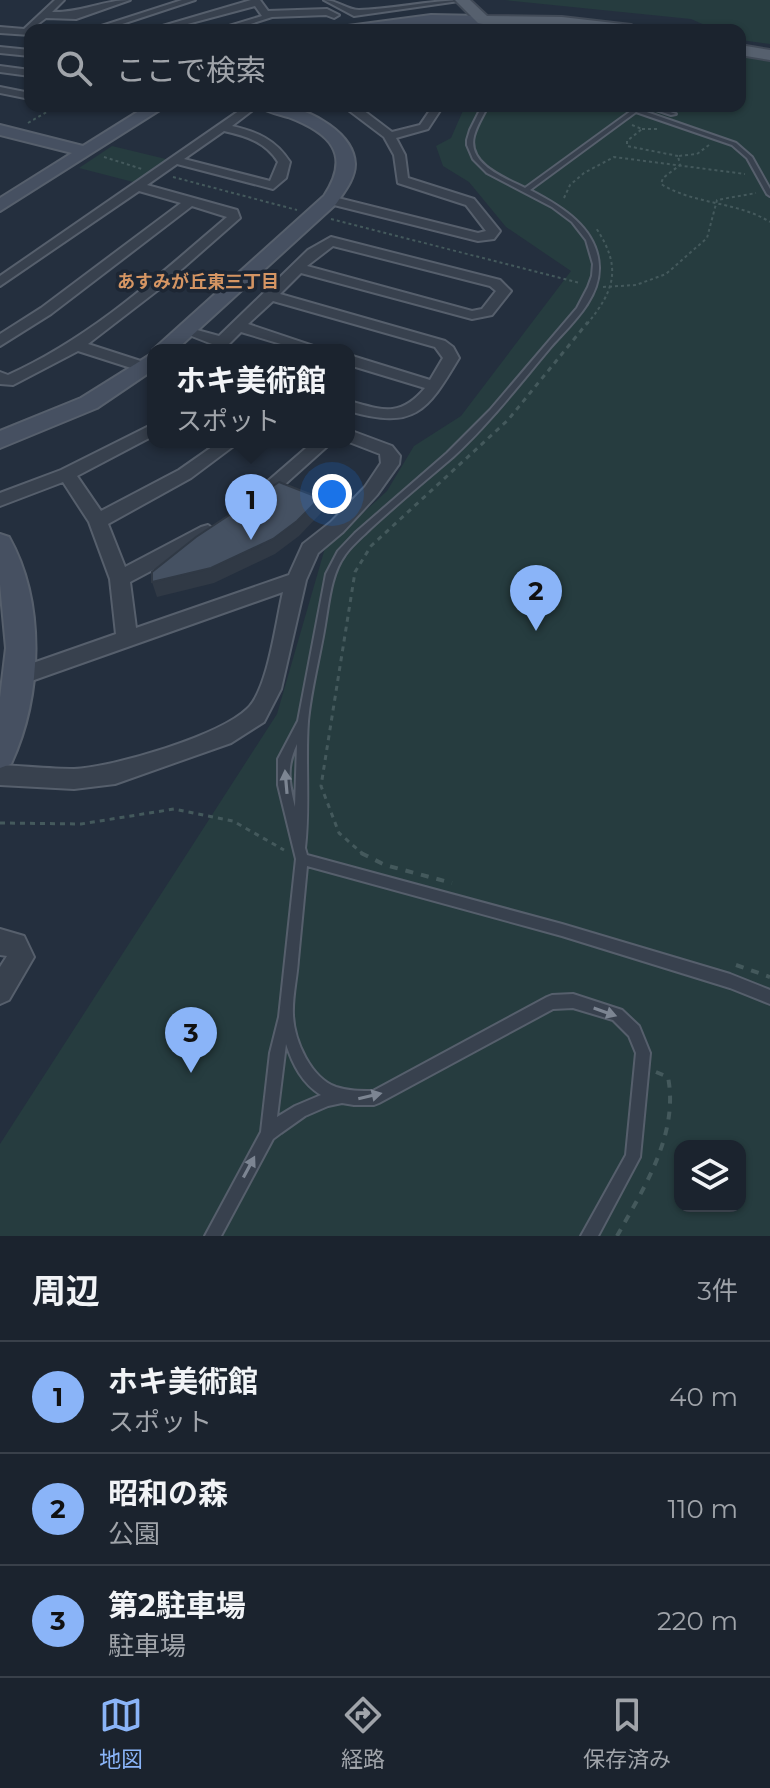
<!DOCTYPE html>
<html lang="ja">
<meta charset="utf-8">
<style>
body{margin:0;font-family:Montserrat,"Noto Sans JP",sans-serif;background:#282f3a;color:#f1f3f6}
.controls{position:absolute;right:24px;bottom:24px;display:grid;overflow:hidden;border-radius:16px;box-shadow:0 2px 6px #0004}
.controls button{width:72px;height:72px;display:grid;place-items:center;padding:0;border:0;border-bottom:2px solid #39404a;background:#1b232e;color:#f1f3f6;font:40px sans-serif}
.you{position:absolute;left:332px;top:494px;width:28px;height:28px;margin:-20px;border:6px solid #fff;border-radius:50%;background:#1a73e8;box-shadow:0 0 0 12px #1a73e833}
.badge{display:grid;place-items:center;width:52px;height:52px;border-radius:50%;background:#8ab4f8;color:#111;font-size:26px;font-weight:700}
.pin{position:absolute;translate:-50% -66px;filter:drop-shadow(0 2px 4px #0008)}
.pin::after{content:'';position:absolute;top:42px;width:28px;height:24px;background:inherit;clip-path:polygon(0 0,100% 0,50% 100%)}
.popup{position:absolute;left:147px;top:344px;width:208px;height:104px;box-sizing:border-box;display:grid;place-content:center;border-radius:16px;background:#1b232e;filter:drop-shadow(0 2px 6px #0005);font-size:26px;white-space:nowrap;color:#a0a4aa}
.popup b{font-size:30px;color:#f1f3f6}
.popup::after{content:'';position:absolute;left:50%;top:100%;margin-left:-16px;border:16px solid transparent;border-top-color:#1b232e}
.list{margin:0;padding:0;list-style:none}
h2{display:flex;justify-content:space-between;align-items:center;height:104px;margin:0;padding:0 32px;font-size:34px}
h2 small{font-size:26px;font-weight:400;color:#a0a4aa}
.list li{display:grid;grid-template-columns:52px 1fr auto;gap:24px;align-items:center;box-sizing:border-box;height:112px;padding:0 32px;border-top:2px solid #39404a}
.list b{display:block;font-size:30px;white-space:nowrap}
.list p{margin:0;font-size:26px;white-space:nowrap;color:#a0a4aa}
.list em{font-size:26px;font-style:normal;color:#a0a4aa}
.icon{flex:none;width:44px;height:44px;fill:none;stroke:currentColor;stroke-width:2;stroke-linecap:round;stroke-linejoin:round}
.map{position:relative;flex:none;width:770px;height:1236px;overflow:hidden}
.search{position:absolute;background:#1b232e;box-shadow:0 2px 6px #0004;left:24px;right:24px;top:24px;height:88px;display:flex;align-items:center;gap:20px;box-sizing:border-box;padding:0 28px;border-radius:16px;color:#a0a4aa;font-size:30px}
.sheet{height:440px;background:#1b232e}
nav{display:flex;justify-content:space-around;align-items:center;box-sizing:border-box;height:112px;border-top:2px solid #39404a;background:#1b232e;font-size:22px;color:#a0a4aa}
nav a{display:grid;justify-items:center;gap:4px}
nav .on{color:#8ab4f8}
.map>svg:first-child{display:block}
.green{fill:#263c3f;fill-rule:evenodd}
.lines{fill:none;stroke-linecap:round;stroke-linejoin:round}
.lane-casing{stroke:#565f6c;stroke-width:4}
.street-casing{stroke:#565f6c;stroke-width:4}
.secondary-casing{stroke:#565f6c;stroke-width:4}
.primary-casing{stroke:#414a57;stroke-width:4}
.path-far2{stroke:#44595c;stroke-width:2;stroke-dasharray:3 3;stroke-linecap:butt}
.path-far1{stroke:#44595c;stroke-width:3;stroke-dasharray:5 5;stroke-linecap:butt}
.path{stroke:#44595c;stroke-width:4;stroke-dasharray:8 8;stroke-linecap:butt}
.lane{fill:#38414e;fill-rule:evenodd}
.street{fill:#38414e;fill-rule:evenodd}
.secondary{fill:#465061;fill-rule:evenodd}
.primary{fill:#56606e;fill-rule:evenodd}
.shaded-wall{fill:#303945}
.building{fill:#455162;stroke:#303945;stroke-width:2}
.oneway{fill:#7c8592}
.labels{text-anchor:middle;stroke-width:7;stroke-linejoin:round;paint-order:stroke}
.far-neighbourhood-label{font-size:18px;font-weight:bold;fill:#d59563;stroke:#1d2633}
</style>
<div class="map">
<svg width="770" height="1236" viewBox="0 0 770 1236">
<rect width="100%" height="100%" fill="#242f3e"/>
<g class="green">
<path d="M504 0H770V44L741 40 740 30H716L691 19Z"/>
<path d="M740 55 770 60V1236H0V1144L277 714 325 548 387 491 414 446 461 416 571 271 506 227 469 182 443 166 436 146 451 138 465 106H740ZM680 1146H740V1206H680Z"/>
<path d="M112 146 170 160 137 183 79 168Z"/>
</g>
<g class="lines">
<defs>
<g id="lane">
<path d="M481 19H485L494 30H489Z"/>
<path d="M482 106H488C483 116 477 125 474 136 467 164 505 178 525 188L635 108 736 143 752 157 770 189V196L767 194 747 158 732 145 636 112 530 190C561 206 598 228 599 267 600 300 569 326 550 348 518 386 489 424 453 457 425 481 397 504 370 529 362 537 351 546 345 555 331 574 329 602 325 625 320 656 311 689 308 721 305 763 310 806 305 848L307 855 562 924 730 974 770 990V1004L730 988 562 936 307 866C304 897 301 928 298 960 297 978 292 997 293 1015 294 1041 311 1078 336 1087 348 1091 360 1091 373 1091L547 997 552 995 573 994 622 1010 639 1026 650 1053 640 1157 598 1236H581L626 1155 636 1053 629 1036 613 1020 573 1008 553 1009 379 1103 374 1105H354L342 1103 328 1106 305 1116 281 1133 273 1139 221 1236H205L261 1132 270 1053 279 1017 296 859 278 785V759L298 721 326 574 338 551 355 533 447 453 490 410 577 308 588 287 592 276 593 264 586 240 572 222 552 207 487 173 473 159 467 145V140L470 130ZM297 744 295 807C289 782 286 767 297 744ZM286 1044C293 1065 302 1083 321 1095L295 1106 277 1117Z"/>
<path d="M644 106H653L676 114 671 115Z"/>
</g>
<g id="street">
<path d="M55 0H64L52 12C81 13 103 0 130 0L76 19 46 18 30 30V35L0 33V27L24 29Z"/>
<path d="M182 0H195L104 30H89Z"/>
<path d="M251 0H260L268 11 327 9 339 15 334 18 326 15 272 17 232 30H216L262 16 255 6 165 30H149Z"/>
<path d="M324 0C337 0 347 10 359 10 395 9 430 0 466 0L354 16Z"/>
<path d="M0 47 30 50V56L0 53Z"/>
<path d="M0 66 30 70V76L0 72Z"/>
<path d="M0 87 30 93V99L0 93Z"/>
<path d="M246 106H258L232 126C257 132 275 139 290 162L286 178 273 189 177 164 147 185 237 210 240 218 158 290 88 344 153 365V375L78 351 13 385 0 384V372L8 375C92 337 158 276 227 217L192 206 51 314 0 346V334L41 308 181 203 139 191 0 286V276ZM224 131C246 136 266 142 278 162L270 181 184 159Z"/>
<path d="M343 106 363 110 392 132 420 125 433 106H443L428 129 396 138 405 155 408 178 474 199 500 231 494 239 478 241 326 203 324 200 330 196 478 233 486 231 466 205 398 183 394 155 384 137Z"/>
<path d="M331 237 500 280 511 291 492 315 472 319 301 273 280 294 445 341 453 347 459 358C427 412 414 430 349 411V401C382 410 400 418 425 388L349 365V355L430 380 443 358 435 347 273 301 248 324 325 350H301L241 332 223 350H206L212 344 179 331 186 327 219 336 308 250ZM333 246 490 286 496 291 482 309 472 311 307 266Z"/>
<path d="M153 424V436L77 476 101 511 179 470 219 442H239L191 478 108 524 125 567 201 527 208 525 217 532 215 537 130 582 136 628 289 575 303 544 331 522 365 487 381 463 380 454 349 442V430L392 446 400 456 399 464 377 495 343 532 318 553 306 580 281 689 264 722 231 743 115 784 74 789 0 785V765C24 766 50 769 74 769 114 767 219 736 247 709 268 690 276 621 283 592L20 685 13 682 9 676 13 670 116 634 110 579 89 522 63 482 0 506V493L61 470Z"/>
<path d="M313 442H332L264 503H252L249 499 252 495Z"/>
<path d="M0 929 24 936 34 957 9 1000 0 1004V967L7 956 0 955Z"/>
</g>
<g id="secondary">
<path d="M431 15 483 16 490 20 483 24C435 23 389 30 341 30L348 26Z"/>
<path d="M147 106H166L0 211V198L72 153 0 135V125L83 146Z"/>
<path d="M258 106C267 106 276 105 284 106 311 110 354 133 355 164 355 179 344 192 336 204L176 350H153L324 196C352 154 330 133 288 117 278 114 266 112 258 106Z"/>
<path d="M153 353V370L97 408 0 448V431L81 398Z"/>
<path d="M0 534 9 537C46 603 42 697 11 764L0 768V698L6 648 0 584Z"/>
</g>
<g id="primary">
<path d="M455 0H470L487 16 562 17 631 25 639 30 483 24 478 23Z"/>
<path d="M740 45 770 50V60L740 55Z"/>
</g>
</defs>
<use href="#lane" class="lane-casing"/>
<use href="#street" class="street-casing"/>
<use href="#secondary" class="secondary-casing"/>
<use href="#primary" class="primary-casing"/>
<g class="path-far2">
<path d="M28 123 57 106"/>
<path d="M632 125 642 129 627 141V146L678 156"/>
<path d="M642 129H658"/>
<path d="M709 145 697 154 678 156 680 165 663 178 661 184C695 205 736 201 770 222"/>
<path d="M104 157 142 169"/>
<path d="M173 177 297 210"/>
<path d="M564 198 570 185 584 173 614 157 745 174"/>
<path d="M331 219 580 283"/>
<path d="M603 287 636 285 666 274 707 238 717 200 756 193"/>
<path d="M587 324C615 290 622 267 596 228"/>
</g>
<g class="path-far1">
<path d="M0 823 81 824 174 809 233 821 284 850"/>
<path d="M364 855 339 833 321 786 355 572 371 546 508 420 588 322"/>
</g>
<g class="path">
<path d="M361 853 385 865 452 883"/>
<path d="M736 965 770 977"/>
<path d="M617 1236C644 1188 679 1134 668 1077L656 1072"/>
</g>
<use href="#lane" class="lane"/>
<use href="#street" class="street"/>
<use href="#secondary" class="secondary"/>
<use href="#primary" class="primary"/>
</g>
<path class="shaded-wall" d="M320 498 321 513 299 536 275 554 214 583 157 597 152 582Z"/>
<path class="building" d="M279 482 320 498 297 521 273 539 211 568 152 582V572L196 537Z"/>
<defs><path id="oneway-solid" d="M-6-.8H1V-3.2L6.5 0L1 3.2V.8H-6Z" transform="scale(2)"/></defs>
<g class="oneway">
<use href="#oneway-solid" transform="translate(286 782) rotate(-95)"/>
<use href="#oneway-solid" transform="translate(605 1012) rotate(19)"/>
<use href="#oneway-solid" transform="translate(370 1096) rotate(-13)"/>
<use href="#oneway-solid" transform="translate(249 1167) rotate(-62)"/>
</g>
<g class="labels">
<g class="far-neighbourhood-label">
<text x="198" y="288">あすみが丘東三丁目</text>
</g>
</g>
</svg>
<div class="controls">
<button><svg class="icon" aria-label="layers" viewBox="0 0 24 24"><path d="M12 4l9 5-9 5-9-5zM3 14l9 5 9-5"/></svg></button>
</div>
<div class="you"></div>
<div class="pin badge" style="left:251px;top:540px">1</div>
<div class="popup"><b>ホキ美術館</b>スポット</div>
<div class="pin badge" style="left:536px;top:631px">2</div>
<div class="pin badge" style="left:191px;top:1073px">3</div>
<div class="search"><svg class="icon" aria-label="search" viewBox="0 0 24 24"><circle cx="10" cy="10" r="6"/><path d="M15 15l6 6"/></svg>ここで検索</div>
</div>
<section class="sheet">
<h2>周辺<small>3件</small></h2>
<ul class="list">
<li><span class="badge">1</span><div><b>ホキ美術館</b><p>スポット</p></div><em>40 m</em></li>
<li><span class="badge">2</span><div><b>昭和の森</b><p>公園</p></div><em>110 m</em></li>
<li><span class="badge">3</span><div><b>第2駐車場</b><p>駐車場</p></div><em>220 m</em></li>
</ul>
</section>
<nav>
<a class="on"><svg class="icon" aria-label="map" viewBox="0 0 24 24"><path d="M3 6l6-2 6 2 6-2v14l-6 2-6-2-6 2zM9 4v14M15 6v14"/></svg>地図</a>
<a><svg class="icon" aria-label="directions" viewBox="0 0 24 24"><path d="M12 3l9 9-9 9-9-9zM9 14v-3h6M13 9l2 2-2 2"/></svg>経路</a>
<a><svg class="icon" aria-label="saved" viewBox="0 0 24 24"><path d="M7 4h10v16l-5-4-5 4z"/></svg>保存済み</a>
</nav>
